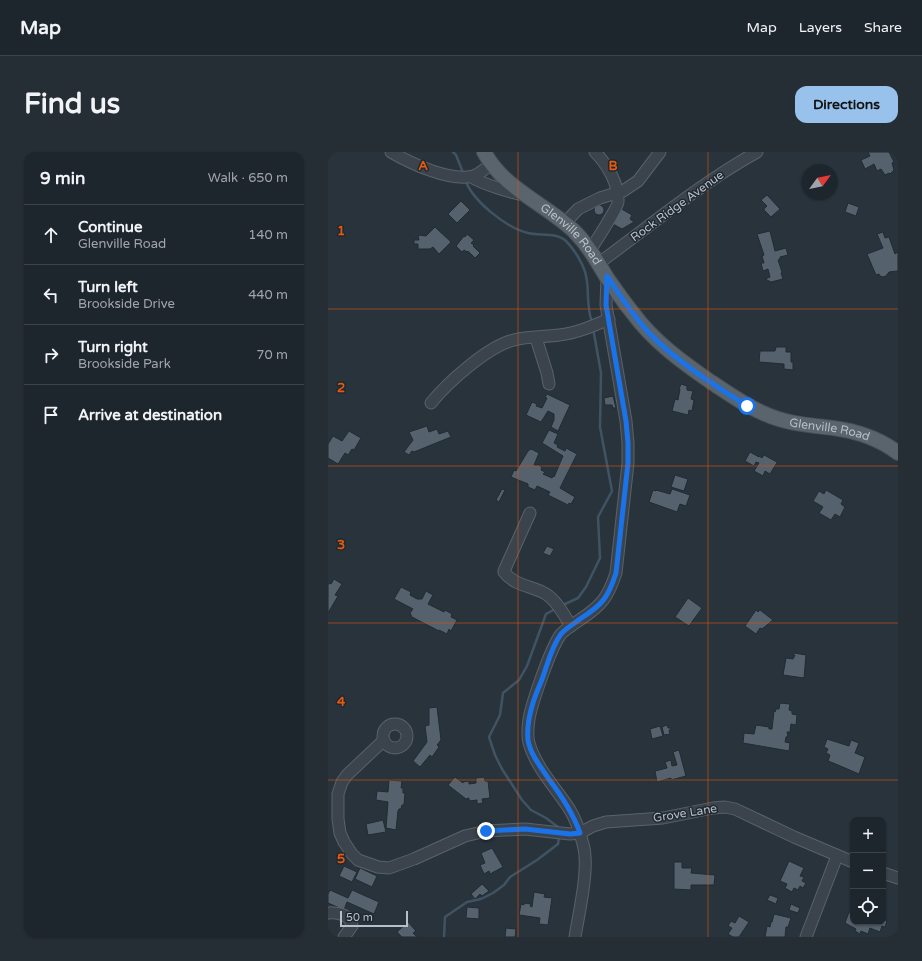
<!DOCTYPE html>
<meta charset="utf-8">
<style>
body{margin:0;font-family:"Varela Round",sans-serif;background:#262e35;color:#f1f3f6}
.controls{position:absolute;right:12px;bottom:12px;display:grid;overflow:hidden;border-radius:8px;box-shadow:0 1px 3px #0004}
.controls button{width:36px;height:36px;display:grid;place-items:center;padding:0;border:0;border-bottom:1px solid #3c4349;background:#1e262d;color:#f1f3f6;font:20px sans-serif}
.compass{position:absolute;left:474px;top:12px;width:36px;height:36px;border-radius:50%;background:#1e262d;box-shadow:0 1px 3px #0004;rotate:57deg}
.scale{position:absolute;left:12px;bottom:10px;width:68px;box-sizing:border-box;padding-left:4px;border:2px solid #b7bfc7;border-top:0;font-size:11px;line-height:14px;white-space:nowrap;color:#b7bfc7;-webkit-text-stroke:3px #202932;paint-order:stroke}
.stop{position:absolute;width:12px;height:12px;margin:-9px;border:3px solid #1a73e8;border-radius:50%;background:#fff}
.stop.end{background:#1a73e8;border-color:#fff;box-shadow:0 1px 4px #0008}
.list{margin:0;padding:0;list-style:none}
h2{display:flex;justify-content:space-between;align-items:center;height:52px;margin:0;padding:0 16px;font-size:17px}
h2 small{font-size:13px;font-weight:400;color:#a1a5aa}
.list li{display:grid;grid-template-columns:26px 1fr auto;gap:12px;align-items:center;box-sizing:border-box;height:60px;padding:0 16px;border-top:1px solid #3c4349}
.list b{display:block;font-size:15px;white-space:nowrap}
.list p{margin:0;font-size:13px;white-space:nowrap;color:#a1a5aa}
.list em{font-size:13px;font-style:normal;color:#a1a5aa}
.icon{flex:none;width:22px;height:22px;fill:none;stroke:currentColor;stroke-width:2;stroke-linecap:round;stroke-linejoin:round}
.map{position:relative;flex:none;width:570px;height:785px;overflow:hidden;border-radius:12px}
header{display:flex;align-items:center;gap:24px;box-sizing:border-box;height:56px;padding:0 20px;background:#1e262d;border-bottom:1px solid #3c4349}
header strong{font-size:19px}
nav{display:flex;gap:22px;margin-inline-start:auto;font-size:14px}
.intro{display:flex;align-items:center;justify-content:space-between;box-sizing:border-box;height:96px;padding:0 24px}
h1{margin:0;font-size:28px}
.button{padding:10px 18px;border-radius:12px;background:#98c2ec;color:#111;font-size:14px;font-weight:700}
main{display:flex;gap:24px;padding:0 24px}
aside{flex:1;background:#1e262d;border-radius:12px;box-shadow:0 1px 3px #0004}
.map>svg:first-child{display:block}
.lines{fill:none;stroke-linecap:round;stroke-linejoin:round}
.stream{stroke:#405363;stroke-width:2.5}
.building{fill:#55616c;stroke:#222b34}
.minor-casing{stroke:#59626a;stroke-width:13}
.major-casing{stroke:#475059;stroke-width:16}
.minor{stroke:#3b444d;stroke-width:11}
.major{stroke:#5a646c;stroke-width:14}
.route{stroke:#1a73e8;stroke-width:5}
.grid{fill:none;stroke:#e8590c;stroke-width:1;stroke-opacity:0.55}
.labels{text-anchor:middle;stroke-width:3;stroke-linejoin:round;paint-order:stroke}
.street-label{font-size:12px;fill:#b7bfc7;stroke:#202932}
.grid-label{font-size:13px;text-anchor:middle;font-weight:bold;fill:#e8590c;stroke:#202932;stroke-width:3;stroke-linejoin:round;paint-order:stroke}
</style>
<header>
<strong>Map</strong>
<nav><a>Map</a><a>Layers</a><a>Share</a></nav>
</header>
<div class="intro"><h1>Find us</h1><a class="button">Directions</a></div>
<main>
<aside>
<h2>9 min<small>Walk · 650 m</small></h2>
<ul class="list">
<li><svg class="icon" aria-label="ahead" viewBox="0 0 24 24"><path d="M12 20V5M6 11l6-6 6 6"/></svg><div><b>Continue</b><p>Glenville Road</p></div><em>140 m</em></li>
<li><svg class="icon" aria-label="left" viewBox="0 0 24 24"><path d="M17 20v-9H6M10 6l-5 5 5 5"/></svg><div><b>Turn left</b><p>Brookside Drive</p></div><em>440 m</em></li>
<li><svg class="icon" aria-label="right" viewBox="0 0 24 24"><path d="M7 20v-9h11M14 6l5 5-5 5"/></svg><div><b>Turn right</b><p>Brookside Park</p></div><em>70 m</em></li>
<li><svg class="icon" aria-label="arrive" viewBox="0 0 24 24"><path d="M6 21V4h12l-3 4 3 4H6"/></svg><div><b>Arrive at destination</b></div></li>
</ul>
</aside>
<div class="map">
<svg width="570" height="785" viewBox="0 0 570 785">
<rect width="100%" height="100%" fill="#28333c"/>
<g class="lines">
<g class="stream">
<path d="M125 0 128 3 136 23"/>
<path d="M137 27C144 49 179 76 200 81 212 84 229 80 238 89 246 97 254 110 257 120 261 131 259 145 261 156 261 161 263 166 264 171"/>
<path d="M233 454 250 446 258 435 272 406 270 365 284 339 272 275 273 221 265 176"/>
<path d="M229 456 218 462 199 514 191 528 175 541 172 563 161 585 167 603 174 617 194 648 203 658 218 666 230 675V678"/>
<path d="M116 785 117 765 139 750 153 747 165 741 176 733 182 725 209 708 230 692 231 685"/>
</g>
</g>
<g class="building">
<path d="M540 0H561L566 10 564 11 566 18 562 22 561 21 557 23 553 17 549 19 546 12 537 17 533 8 542 4Z"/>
<path d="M439 43 452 57 443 65 436 58V57L439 54 433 48Z"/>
<path d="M133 49 142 58 129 71 120 62Z"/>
<path d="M520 51 531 55 528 64 517 60Z"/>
<circle cx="271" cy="58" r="5"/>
<path d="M292 56 304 63 302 67 306 70 294 77 283 71Z"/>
<path d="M107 75 123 90 111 102 105 95 102 97H90V92H86V88H91L90 83 98 84Z"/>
<path d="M442 79 447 99 458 96 460 103 452 105V107L450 108 454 120 453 121 455 127 443 130 437 127 442 125 440 117 435 119 433 111H436L434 104 436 103 429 82Z"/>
<path d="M555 80 557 86 561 85 567 102 570 100V119L561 120 558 124 555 125 552 124 551 122 548 123 539 102 555 96 549 82Z"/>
<path d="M139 82 146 88 143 91 146 93 145 94 152 101 147 106 140 99 139 100 136 98 134 100 128 94 136 84 137 85Z"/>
<path d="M448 195H458V200H463V210H465V218L456 217V212L431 210 432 199H447Z"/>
<path d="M353 232 359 234V238L365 239 363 247 366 248 364 259 361 258 360 263 344 259 347 247 350 248 352 237H351Z"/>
<path d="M219 242 242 253 230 279 223 275 226 268V262L220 259 213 270 198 263 204 250 209 252 208 254 214 256 219 246 217 245Z"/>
<path d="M285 244 288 256H285L284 253H277L276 246Z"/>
<path d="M99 274 101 280 109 277 111 282 120 279 123 285 86 300 84 299 81 303 76 300 85 288 81 280Z"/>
<path d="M221 278 230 282 226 291 230 293 229 295 237 299 238 296 249 302 232 336 247 345 243 352 241 351 240 353 220 343 222 340 209 334 207 338 200 335V332L183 325 186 318 188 319 200 299 203 297 211 301 206 313H211L214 316 213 318 217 320 215 322 224 326 225 324 226 325 235 304 214 291Z"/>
<path d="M21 279 33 286 26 298 24 297 20 303 17 301 10 312 0 306V292L5 284 14 289Z"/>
<path d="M422 300 431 305V304L434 306 436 303 449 310 450 309 442 322 437 319 435 324 426 319 431 311 428 310 426 314 417 309Z"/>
<path d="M347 323 360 327 356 339 343 335Z"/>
<path d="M174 337 177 338 171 350 168 348Z"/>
<path d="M344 337 362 343 358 354 352 352 349 360 321 350 325 338 328 339V338L342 342Z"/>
<path d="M498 338 515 348 513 352 517 355 512 365 507 362 503 368 491 361 495 355 485 349 491 339 496 342Z"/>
<path d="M219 394 226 397 222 404 215 401Z"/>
<path d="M6 427 14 432 7 443 10 444 0 461V433L1 431 3 432Z"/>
<path d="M73 435 83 440 82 443 89 447H94L98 439 105 443 100 452 116 460 117 458 124 462 123 465 129 468 123 479 121 477 119 482 111 478V479L84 465 82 461 85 457 66 447Z"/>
<path d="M360 446 374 456 361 474 347 465Z"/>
<path d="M428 458 430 460 432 458 445 468 434 477 432 476 428 482 417 474Z"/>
<path d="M466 501 478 503 476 526 455 523 458 506 465 507 467 503H465Z"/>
<path d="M452 551 462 552 461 558 464 559V562L469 563 468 573 463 572 462 580H459L460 584 458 585 457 590 462 591 461 599 415 591 416 581 426 582 428 573 441 575V577H444L446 559 447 560 448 557H451Z"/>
<path d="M109 555 113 588 109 593 111 595 104 605 102 603 92 615 85 609 99 590 97 574 101 573V556Z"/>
<path d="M339 573 340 576H343V578H341L342 582 336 583 334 575Z"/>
<path d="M332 574 335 584 324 587 322 577Z"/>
<path d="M499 587 521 594 523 588 531 591 527 601 537 605 531 622 510 613 500 609 502 603 498 601 500 597 496 595Z"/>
<path d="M351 598 358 624 343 628V626L329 630 327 619 339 616 337 610 343 608 344 614 349 613 345 600Z"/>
<path d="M127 625 135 631V630L141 629V632L148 631V626L156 625 157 629H160L162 646 154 647 155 651 149 652V648L141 649V646L138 647 120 633Z"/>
<path d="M61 628 74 629 73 636H75V641H77L76 653H74L73 657H71L70 659 68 678 58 676 60 650 48 648 49 639 60 640Z"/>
<path d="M55 668 58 680 40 683 38 672Z"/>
<path d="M164 696 175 715 162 722 161 719 156 722 152 713 157 711 153 701Z"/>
<path d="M461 709 476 716 472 724 476 725 474 729 478 731 475 736 472 734 470 738 466 736 464 740 457 736 459 732 452 729Z"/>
<path d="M346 710H354V716H364L363 721 387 723 386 733H363V738L346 737Z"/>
<path d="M16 714 29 720 24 730 11 724Z"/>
<path d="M32 716 49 724 44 735 27 727Z"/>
<path d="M154 732 161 739 154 744 152 742 147 747 143 742Z"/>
<path d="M2 738 20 746 24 738 51 750 46 762 19 750 16 758 0 751V742Z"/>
<path d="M206 740 217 742 216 745 224 746 220 773 211 772 212 766 191 763 193 752 196 753V751L203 752 202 754 204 755Z"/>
<path d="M442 743 450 746 448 752 439 748Z"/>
<path d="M463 752 472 756 470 761 461 758Z"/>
<path d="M139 755 151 756V767L138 766Z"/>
<path d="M521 760 525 762V770H555V767L559 769 557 775 554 774 552 780 542 776 540 782 533 779 532 782 527 779 528 777 517 771Z"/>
<path d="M446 762 463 766 460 775H458L457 785H437L439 774 442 775 443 770H444Z"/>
<path d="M411 764 421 770 411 785H405L400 782 404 776 400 774 403 769 407 771Z"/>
<path d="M80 770 88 779 85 781 89 785H74L69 780Z"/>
<path d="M178 776 188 777 187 785H177Z"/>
</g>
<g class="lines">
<defs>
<g id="minor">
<path d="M63 0C82 11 122 30 145 24 152 22 157 17 163 12"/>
<path d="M143 25C155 32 183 41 197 43"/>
<path d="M237 71 250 57 272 46 295 39 310 29 332 0"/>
<path d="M262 98C267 91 290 55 290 50 291 32 279 12 267 0"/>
<path d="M271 111C323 73 373 31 429 0"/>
<path d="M208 186 219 221 221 232"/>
<path d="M103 251C119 231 160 194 186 188 199 184 217 185 231 183 249 181 265 174 281 167"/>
<path d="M202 361 176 419V420C186 434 205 434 218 442 229 449 236 463 243 474"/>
<circle cx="67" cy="584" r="12"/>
<path d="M55 589 19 623 14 630 10 642V667L12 681 16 690 24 702 30 708 50 715 61 716 86 707 137 684 158 679 197 677 242 682 252 681 265 674 278 670 335 666 385 656 397 655 407 657 466 685 525 710"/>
<path d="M555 721 570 726"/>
<path d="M0 761C10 760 23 763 24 774L16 785"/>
<path d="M247 785C251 760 262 715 255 692 252 680 248 668 242 658 228 636 208 616 201 591 199 584 200 574 201 567 204 550 223 495 233 482 239 476 246 472 253 467 274 453 280 445 288 421L300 311V291L298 269 278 153 279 124"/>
<path d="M478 785 509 704"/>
</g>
<g id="major">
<path id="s1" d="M156 0C176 37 216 51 246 79 260 93 269 109 279 126 287 137 295 149 304 160 325 189 354 210 383 230 400 241 416 253 435 261 458 272 481 273 505 276 528 279 552 287 570 301"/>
</g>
</defs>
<use href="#minor" class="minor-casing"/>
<use href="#major" class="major-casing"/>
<use href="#minor" class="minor"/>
<use href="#major" class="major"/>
</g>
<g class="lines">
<path class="route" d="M158 679 197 677 242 682 252 681C245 661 233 643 220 626 213 615 202 602 200 588 198 568 205 548 213 530 219 515 223 495 233 482 238 476 246 472 252 467 274 453 280 446 288 421L300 311V291L298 269 278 153 279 124C292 144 305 163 321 181 349 210 385 232 419 254"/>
</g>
<path class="grid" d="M190 0V785M380 0V785M0 157H570M0 314H570M0 471H570M0 628H570"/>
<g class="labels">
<g class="street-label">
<text transform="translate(349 54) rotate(-36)" y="4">Rock Ridge Avenue</text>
<text dy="4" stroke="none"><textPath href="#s1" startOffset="121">Glenville Road</textPath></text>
<text dy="4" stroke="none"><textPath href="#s1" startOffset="456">Glenville Road</textPath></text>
<text transform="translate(357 661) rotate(-9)" y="4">Grove Lane</text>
</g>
</g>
<g class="grid-label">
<text x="95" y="18">A</text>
<text x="285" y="18">B</text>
<text x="13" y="83">1</text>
<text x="13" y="240">2</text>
<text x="13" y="397">3</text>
<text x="13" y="554">4</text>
<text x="13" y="711">5</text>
</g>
</svg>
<div class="controls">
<button>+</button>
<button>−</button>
<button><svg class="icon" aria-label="locate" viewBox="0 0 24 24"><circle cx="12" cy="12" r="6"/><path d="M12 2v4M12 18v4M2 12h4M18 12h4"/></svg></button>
</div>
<svg class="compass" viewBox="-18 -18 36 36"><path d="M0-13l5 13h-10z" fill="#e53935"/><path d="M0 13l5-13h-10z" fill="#a1a5aa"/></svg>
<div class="scale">50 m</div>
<div class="stop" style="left:419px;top:254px"></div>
<div class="stop end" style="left:158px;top:679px"></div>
</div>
</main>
